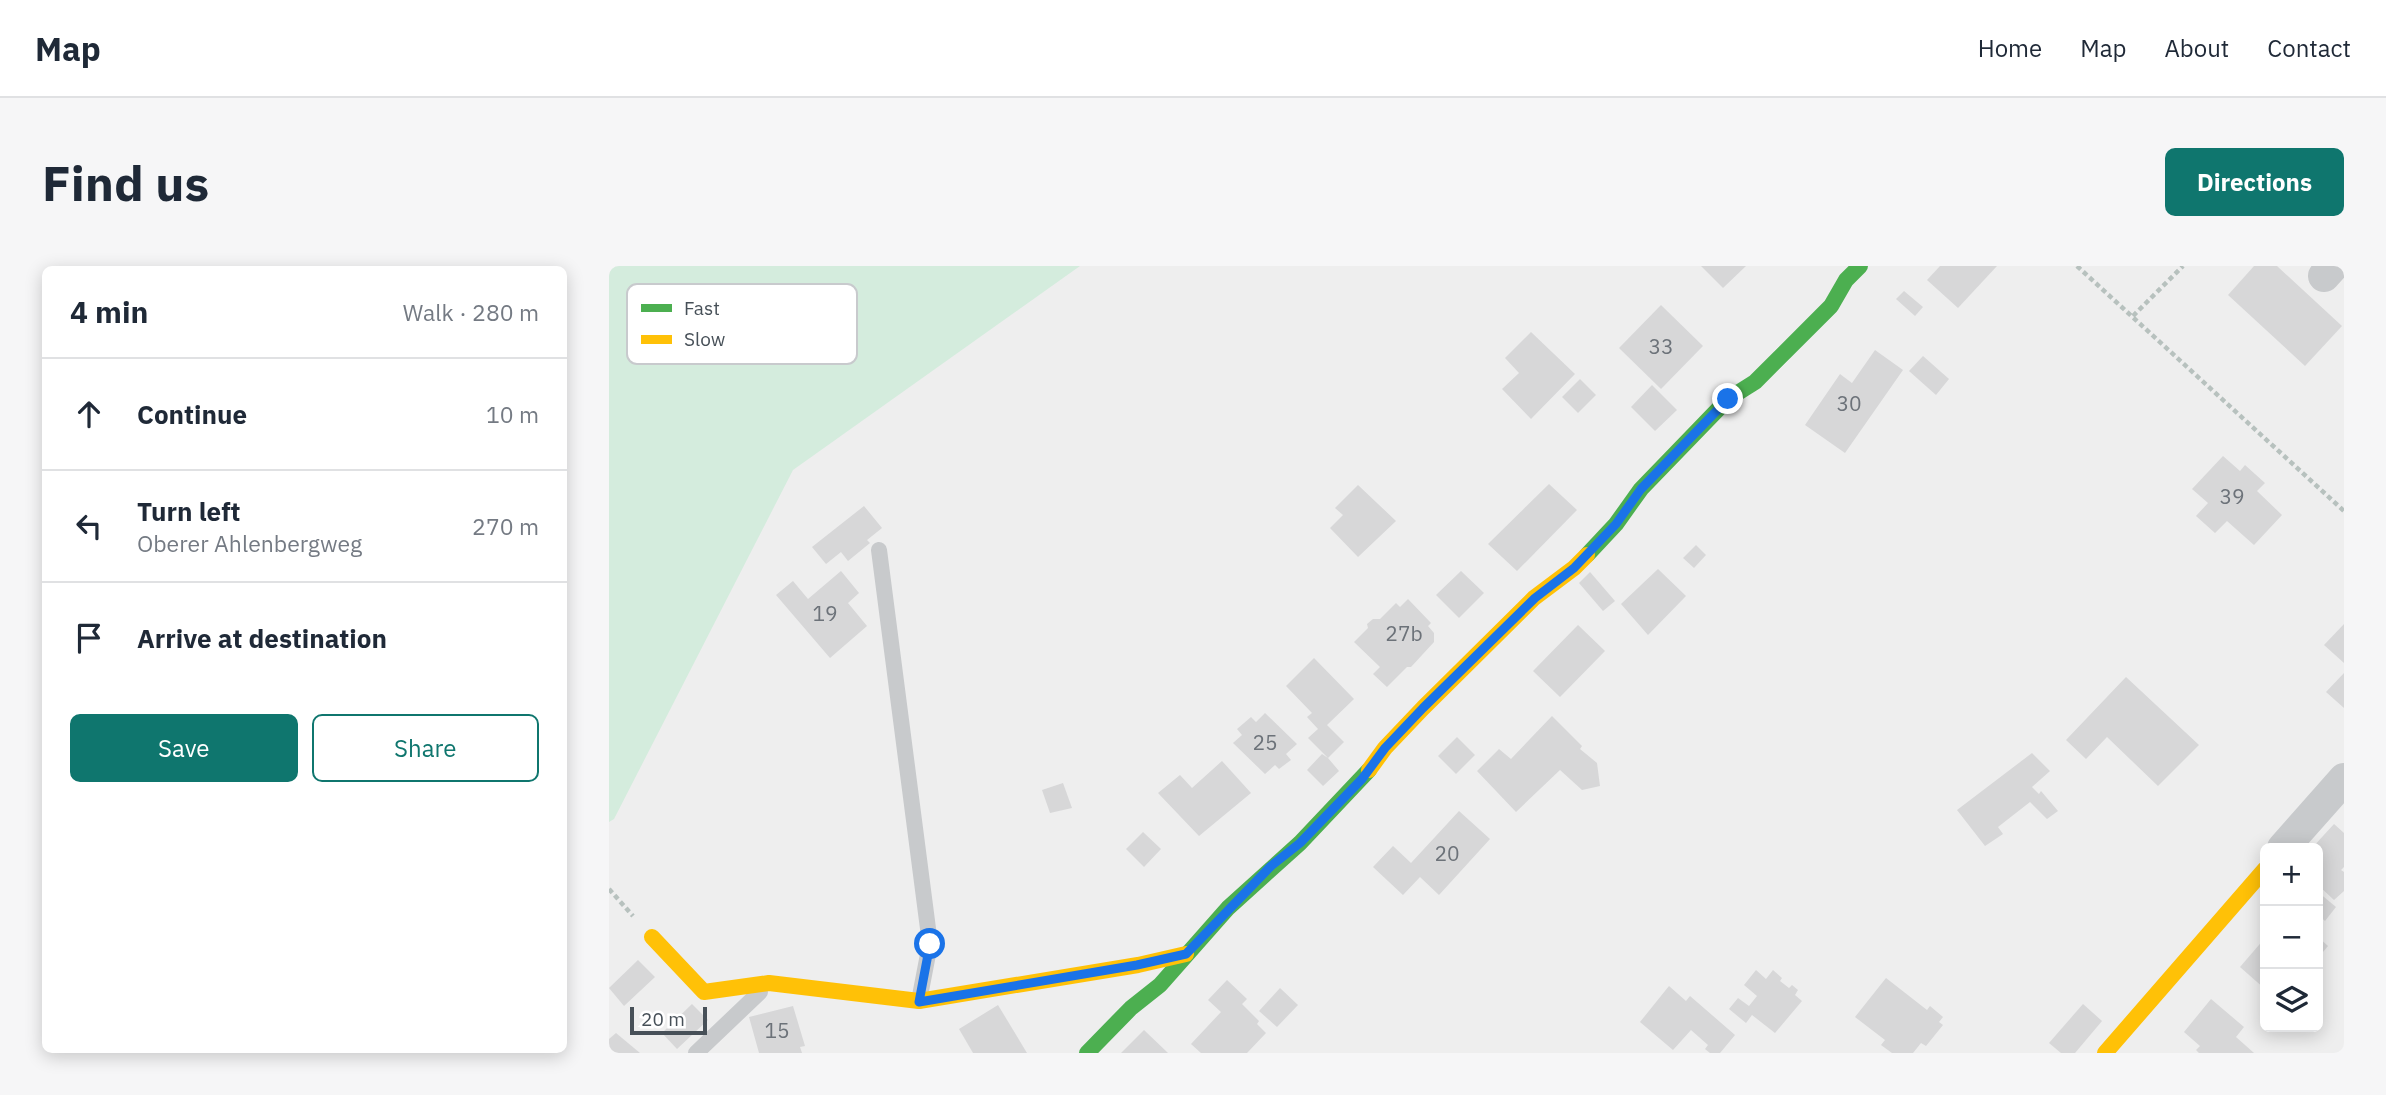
<!DOCTYPE html>
<meta charset="utf-8">
<style>
body{margin:0;font-family:"IBM Plex Sans",sans-serif;background:#f6f6f7;color:#1f2937}
.controls{position:absolute;right:21px;bottom:21px;display:grid;overflow:hidden;border-radius:10px;box-shadow:0 4px 18px #0003}
.controls button{width:63px;height:63px;display:grid;place-items:center;padding:0;border:0;border-bottom:2px solid #e0e1e3;background:#fff;color:#1f2937;font:35px sans-serif}
.scale{position:absolute;left:21px;bottom:18px;width:77px;box-sizing:border-box;padding-left:7px;border:4px solid #475058;border-top:0;font-size:19px;line-height:24px;white-space:nowrap;color:#475058;-webkit-text-stroke:5px #fff;paint-order:stroke}
.stop{position:absolute;width:21px;height:21px;margin:-16px;border:5px solid #1a73e8;border-radius:50%;background:#fff}
.stop.end{background:#1a73e8;border-color:#fff;box-shadow:0 2px 7px #0008}
.list{margin:0;padding:0;list-style:none}
h2{display:flex;justify-content:space-between;align-items:center;height:91px;margin:0;padding:0 28px;font-size:30px}
h2 small{font-size:23px;font-weight:400;color:#747a83}
.list li{display:grid;grid-template-columns:46px 1fr auto;gap:21px;align-items:center;box-sizing:border-box;height:112px;padding:0 28px;border-top:2px solid #e0e1e3}
.list b{display:block;font-size:26px;white-space:nowrap}
.list p{margin:0;font-size:23px;white-space:nowrap;color:#747a83}
.list em{font-size:23px;font-style:normal;color:#747a83}
.actions{display:flex;gap:14px;padding:21px 28px}
.actions a{flex:1;padding:16px 0;border:2px solid #0f766e;border-radius:10px;text-align:center;font-size:24px;color:#0f766e}
.actions .main{background:#0f766e;color:#fff}
.icon{flex:none;width:38px;height:38px;fill:none;stroke:currentColor;stroke-width:2;stroke-linecap:round;stroke-linejoin:round}
.map{position:relative;flex:none;width:1735px;height:787px;overflow:hidden;border-radius:10px}
header{display:flex;align-items:center;gap:42px;box-sizing:border-box;height:98px;padding:0 35px;background:#fff;border-bottom:2px solid #e0e1e3}
header strong{font-size:33px}
nav{display:flex;gap:38px;margin-inline-start:auto;font-size:24px}
.intro{display:flex;align-items:center;justify-content:space-between;box-sizing:border-box;height:168px;padding:0 42px}
h1{margin:0;font-size:49px}
.button{padding:18px 32px;border-radius:10px;background:#0f766e;color:#fff;font-size:24px;font-weight:700}
main{display:flex;gap:42px;padding:0 42px}
aside{flex:1;background:#fff;border-radius:10px;box-shadow:0 4px 18px #0003}
.map>svg:first-child{display:block}
.green{fill:#d4ecdd}
.building{fill:#d7d7d8}
.lines{fill:none;stroke-linecap:round;stroke-linejoin:round}
.path{stroke:#b7c1be;stroke-width:4.5;stroke-dasharray:5 3.5;stroke-linecap:butt}
.lane{stroke:#c8cacc;stroke-width:16}
.street{stroke:#c8cacc;stroke-width:32}
.fast{stroke:#4caf50;stroke-width:16}
.slow{stroke:#ffc107;stroke-width:16}
.route{stroke:#1a73e8;stroke-width:9}
.labels{text-anchor:middle;stroke-width:6;stroke-linejoin:round;paint-order:stroke}
.number-label{font-size:21px;fill:#6c7279}
.key{fill:#fff;stroke:#c8cacd;stroke-width:2}
.key-label{font-size:19px;fill:#475058}
</style>
<header>
<strong>Map</strong>
<nav><a>Home</a><a>Map</a><a>About</a><a>Contact</a></nav>
</header>
<div class="intro"><h1>Find us</h1><a class="button">Directions</a></div>
<main>
<aside>
<h2>4 min<small>Walk · 280 m</small></h2>
<ul class="list">
<li><svg class="icon" aria-label="ahead" viewBox="0 0 24 24"><path d="M12 20V5M6 11l6-6 6 6"/></svg><div><b>Continue</b></div><em>10 m</em></li>
<li><svg class="icon" aria-label="left" viewBox="0 0 24 24"><path d="M17 20v-9H6M10 6l-5 5 5 5"/></svg><div><b>Turn left</b><p>Oberer Ahlenbergweg</p></div><em>270 m</em></li>
<li><svg class="icon" aria-label="arrive" viewBox="0 0 24 24"><path d="M6 21V4h12l-3 4 3 4H6"/></svg><div><b>Arrive at destination</b></div></li>
</ul>
<div class="actions"><a class="main">Save</a><a>Share</a></div>
</aside>
<div class="map">
<svg width="1735" height="787" viewBox="0 0 1735 787">
<rect width="100%" height="100%" fill="#eee"/>
<path class="green" d="M0 0H471L184 204 5 553 0 556Z"/>
<g class="building">
<path d="M1092 0H1137L1114 22Z"/>
<path d="M1331 0H1388L1349 42 1318 14Z"/>
<path d="M1645 0H1668L1733 60 1696 100 1619 29Z"/>
<path d="M1295 25 1314 41 1306 50 1287 33Z"/>
<path d="M1052 39 1094 80 1052 123 1010 82Z"/>
<path d="M922 66 966 108 922 153 893 123 910 107 896 92Z"/>
<path d="M1266 84 1294 104 1236 187 1196 159 1231 108 1243 117Z"/>
<path d="M1314 90 1340 113 1327 129 1300 105Z"/>
<path d="M971 113 987 129 969 147 953 131Z"/>
<path d="M1043 119 1068 144 1046 165 1022 141Z"/>
<path d="M1614 190 1631 205 1636 199 1656 217 1648 225 1673 249 1645 279 1618 255 1606 267 1587 250 1599 237 1583 223Z"/>
<path d="M940 218 968 244 908 305 879 278Z"/>
<path d="M749 219 787 255 749 291 721 262 734 249 726 242Z"/>
<path d="M255 240 273 262 258 274 261 277 239 295 232 286 217 298 203 281Z"/>
<path d="M1087 279 1097 289 1085 302 1074 292Z"/>
<path d="M1049 303 1077 330 1039 369 1012 338Z"/>
<path d="M232 305 250 327 239 337 258 360 221 392 167 329 184 315 199 333Z"/>
<path d="M852 305 875 327 850 352 827 329Z"/>
<path d="M981 306 1006 335 994 345 970 317Z"/>
<path d="M799 333 822 357 819 360 825 367V376L802 401H798L778 421 764 408 771 401 745 376 759 362 758 358 764 353H771L787 337 791 341Z"/>
<path d="M1735 358V397L1715 379Z"/>
<path d="M969 359 996 385 951 431 924 405Z"/>
<path d="M705 392 745 433 718 459 735 476 719 492 730 505 714 520 698 504 713 488 719 492 699 472 709 463 698 451 703 447 677 420Z"/>
<path d="M1735 407V442L1717 426Z"/>
<path d="M1517 411 1590 479 1549 520 1498 471 1477 493 1457 474Z"/>
<path d="M656 447 688 478 677 488 682 494 670 503 666 499 656 508 624 477 633 469 628 463 642 451 647 456Z"/>
<path d="M943 450 973 480 971 483 988 497 991 520 973 524 951 504 907 546 868 505 890 483 902 493Z"/>
<path d="M848 471 866 489 847 508 829 490Z"/>
<path d="M1423 487 1441 505 1423 521 1430 528 1432 525 1449 545 1438 553 1421 536 1389 561 1394 568 1376 580 1348 544Z"/>
<path d="M613 495 642 527 590 570 549 527 571 509 583 522Z"/>
<path d="M454 517 463 542 441 547 433 524Z"/>
<path d="M850 545 881 573 830 629 811 611 794 629 764 601 784 580 802 597Z"/>
<path d="M1725 558 1735 567V601L1732 604 1735 606V625L1725 634 1709 619V582H1703Z"/>
<path d="M534 566 552 583 535 601 517 583Z"/>
<path d="M1709 626 1727 641 1716 655 1709 649Z"/>
<path d="M1709 671 1719 680 1709 692Z"/>
<path d="M1656 672V723L1631 701Z"/>
<path d="M29 694 46 711 15 740 0 722Z"/>
<path d="M1147 704 1157 713 1164 704 1173 712 1171 715 1180 722 1183 719 1189 724 1186 729 1193 735 1166 767 1143 749 1137 757 1120 743 1129 732 1140 740 1148 730 1135 719Z"/>
<path d="M1277 712 1318 744 1321 740 1334 751 1330 756 1334 759 1317 780 1312 777 1304 787H1283L1272 779 1276 774 1246 751Z"/>
<path d="M618 714 638 733 633 738 650 755 648 758 657 767 638 787H592L582 778 612 746 599 734Z"/>
<path d="M1060 720 1077 735 1081 730 1126 769 1111 787H1101L1096 783 1099 779 1082 764 1064 784 1031 756Z"/>
<path d="M671 722 689 739 668 761 650 745Z"/>
<path d="M1602 733 1635 761 1627 771 1645 787H1590L1587 784 1591 780 1575 766Z"/>
<path d="M83 738 99 754 68 783 53 767Z"/>
<path d="M1474 738 1493 755 1466 787H1452L1440 777Z"/>
<path d="M389 739 418 787H364L350 763Z"/>
<path d="M184 740 196 780 191 781 193 787H150L140 751Z"/>
<path d="M535 764 559 787H512Z"/>
<path d="M7 767 31 787H0V773Z"/>
</g>
<g class="lines">
<g class="path">
<path d="M1468 0 1735 245"/>
<path d="M1524 50 1574 0"/>
<path d="M0 623 24 650"/>
</g>
<g class="lane">
<path d="M270 284 321 678 310 735"/>
<path d="M87 787 151 726"/>
</g>
<g class="street">
<path d="M1715 10 1724 0"/>
<path d="M1674 582 1735 513"/>
</g>
<g class="fast">
<path d="M978 289 1007 258 1032 223 1119 133 1146 116 1222 40 1237 14 1251 0"/>
<path d="M478 787 522 742 551 719 619 642 691 577 760 504"/>
</g>
<g class="slow">
<path d="M760 504 776 482 814 442 925 332 965 302 978 289"/>
<path d="M43 671 95 726 160 717 310 735 529 699 577 688"/>
<path d="M1496 787 1656 603"/>
</g>
</g>
<g class="lines">
<path class="route" d="M321 678 310 736 528 699 577 688 662 600 691 577 753 513 776 482 814 442 926 332 965 302 1007 258 1032 223 1119 133"/>
</g>
<g class="labels">
<g class="number-label">
<text x="1052" y="88">33</text>
<text x="1240" y="145">30</text>
<text x="1623" y="238">39</text>
<text x="216" y="355">19</text>
<text x="795" y="375">27b</text>
<text x="656" y="484">25</text>
<text x="838" y="595">20</text>
<text x="168" y="772">15</text>
</g>
</g>
<rect x="18" y="18" width="230" height="80" rx="10" class="key"/>
<rect x="32" y="38" width="31" height="8" fill="#4caf50"/>
<rect x="32" y="69" width="31" height="9" fill="#ffc107"/>
<g class="key-label">
<text x="75" y="49">Fast</text>
<text x="75" y="80">Slow</text>
</g>
</svg>
<div class="controls">
<button>+</button>
<button>−</button>
<button><svg class="icon" aria-label="layers" viewBox="0 0 24 24"><path d="M12 4l9 5-9 5-9-5zM3 14l9 5 9-5"/></svg></button>
</div>
<div class="scale">20 m</div>
<div class="stop" style="left:321px;top:678px"></div>
<div class="stop end" style="left:1119px;top:133px"></div>
</div>
</main>
